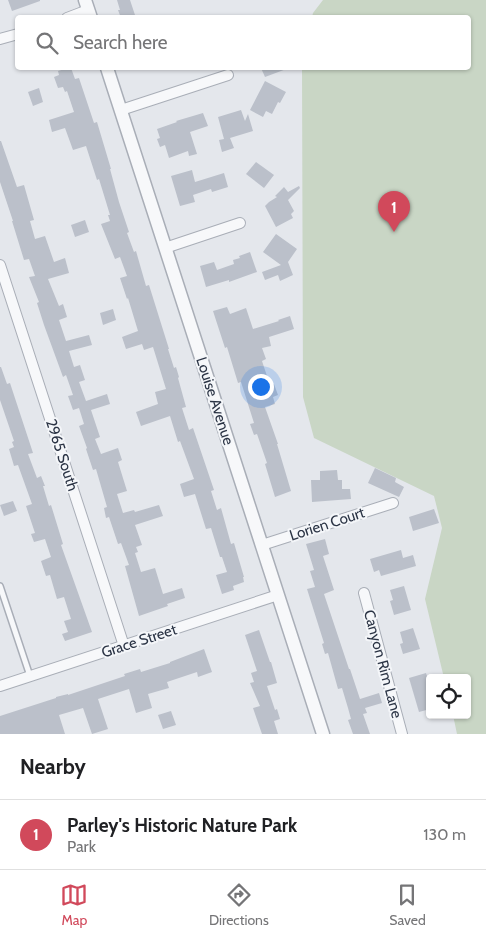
<!DOCTYPE html>
<style>
body{margin:0;font-family:Cabin,sans-serif;background:#f2f2f2;color:#202124}
.controls{position:absolute;right:15px;bottom:15px;display:grid;overflow:hidden;border-radius:5px;box-shadow:0 1px 4px #0004}
.controls button{width:45px;height:45px;display:grid;place-items:center;padding:0;border:0;border-bottom:1px solid #e0e0e0;background:#fff;color:#202124;font:25px sans-serif}
.you{position:absolute;left:260px;top:386px;width:18px;height:18px;margin:-12px;border:4px solid #fff;border-radius:50%;background:#1a73e8;box-shadow:0 0 0 8px #1a73e833}
.badge{display:grid;place-items:center;width:32px;height:32px;border-radius:50%;background:#d1495b;color:#fff;font-size:16px;font-weight:700}
.pin{position:absolute;translate:-50% -41px;filter:drop-shadow(0 1px 2px #0008)}
.pin::after{content:'';position:absolute;top:26px;width:18px;height:15px;background:inherit;clip-path:polygon(0 0,100% 0,50% 100%)}
.list{margin:0;padding:0;list-style:none}
h2{display:flex;justify-content:space-between;align-items:center;height:65px;margin:0;padding:0 20px;font-size:21px}
h2 small{font-size:16px;font-weight:400;color:#757577}
.list li{display:grid;grid-template-columns:32px 1fr auto;gap:15px;align-items:center;box-sizing:border-box;height:70px;padding:0 20px;border-top:1px solid #e0e0e0}
.list b{display:block;font-size:19px;white-space:nowrap}
.list p{margin:0;font-size:16px;white-space:nowrap;color:#757577}
.list em{font-size:16px;font-style:normal;color:#757577}
.icon{flex:none;width:28px;height:28px;fill:none;stroke:currentColor;stroke-width:2;stroke-linecap:round;stroke-linejoin:round}
.map{position:relative;flex:none;width:486px;height:734px;overflow:hidden}
.search{position:absolute;background:#fff;box-shadow:0 1px 4px #0004;left:15px;right:15px;top:15px;height:55px;display:flex;align-items:center;gap:12px;box-sizing:border-box;padding:0 18px;border-radius:5px;color:#757577;font-size:19px}
.sheet{height:135px;background:#fff}
nav{display:flex;justify-content:space-around;align-items:center;box-sizing:border-box;height:70px;border-top:1px solid #e0e0e0;background:#fff;font-size:14px;color:#757577}
nav a{display:grid;justify-items:center;gap:2px}
nav .on{color:#d1495b}
.map>svg:first-child{display:block}
.green{fill:#c9d6c5}
.building{fill:#bbc0ca}
.lines{fill:none;stroke-linecap:round;stroke-linejoin:round}
.service-casing{stroke:#a9aeb7;stroke-width:8}
.minor-casing{stroke:#a9aeb7;stroke-width:12}
.tertiary-casing{stroke:#a9aeb7;stroke-width:15}
.service{stroke:#f7f8fa;stroke-width:5}
.minor{stroke:#f7f8fa;stroke-width:10}
.tertiary{stroke:#f7f8fa;stroke-width:12}
.labels{text-anchor:middle;stroke-width:4;stroke-linejoin:round;paint-order:stroke}
.street-label{font-size:15px;fill:#2b3445;stroke:#f4f6f9}
</style>
<div class="map">
<svg width="486" height="734" viewBox="0 0 486 734">
<rect width="100%" height="100%" fill="#e4e7ec"/>
<path class="green" d="M323 0H486V734H457L453 715H467V678H444L425 599 442 528 434 496 314 438 303 397 302 68H468V18L312 17 313 13Z"/>
<g class="building">
<path d="M8 0H40V1L12 11Z"/>
<path d="M117 0H130L136 18H121L118 10H120Z"/>
<path d="M68 68H71L75 79 79 78 94 123 97 122 111 169H110L119 202 129 232 127 233 134 252 136 251 146 286 149 285 169 349H168L174 368 176 367 179 377 178 378 186 407 182 408 189 430 193 428 214 490 211 491 217 510 221 508 231 544 234 543 244 577H243L244 582 233 586 234 590 222 594 216 575 227 572 222 557H220L211 528 206 529 195 494 184 497 180 484 194 479 180 441 178 442 170 416 141 426 136 412 158 404 155 392 166 389 153 347 144 350 142 344 126 349 122 337 138 331 128 298 127 299 120 278 127 276 120 257 115 259 101 224 110 221 108 215H110L99 179 97 180 86 146 73 150 65 128 52 132 49 120 74 112 67 91 65 92 63 87 58 88 54 77 59 75 58 71Z"/>
<path d="M261 68H289L265 77Z"/>
<path d="M265 81 286 92 280 103 278 102 272 114 266 111 263 117 250 110Z"/>
<path d="M39 88 43 102 33 106 28 92Z"/>
<path d="M241 110 245 121 248 114 253 131 230 138 234 148 222 152 219 140 224 139 218 117Z"/>
<path d="M203 113 208 126 190 132 197 154 189 156 188 151 169 158 165 145 160 147 157 139 160 138 157 129 177 122 176 121Z"/>
<path d="M0 141H1L17 187 24 185 34 220 30 221 35 239 45 236 54 262 65 258 69 273 48 279 59 306 63 304 67 317 59 320 66 341 89 335 92 345 69 351 74 367 80 365 85 380 79 382 86 401 107 394 110 404 91 410 100 437 95 439 101 454 118 448 122 460 118 462 127 491 117 494 123 513 134 510 135 512 159 505 163 516 135 525 142 545 136 547 138 552 135 553 141 572 155 568 163 594 182 588 185 598 167 604 168 606 139 616 125 566 129 565 121 543 118 544 109 517 106 518 104 508 107 507 96 469 93 470 86 449 87 448 79 426 84 424 79 408 73 410 68 396 73 395 66 375 63 377 44 325 37 303 39 302 29 277 35 276 29 259 24 260 12 221H13L0 182Z"/>
<path d="M256 162 274 175 264 188 246 174Z"/>
<path d="M192 170 195 182 224 173 228 187 212 192 211 189 193 195 195 202 180 206 171 176Z"/>
<path d="M299 186 300 188 288 200 294 211 291 214 293 218 276 227 265 206 269 202 277 197 275 196 284 187 288 192Z"/>
<path d="M85 220 89 232 75 237 71 225Z"/>
<path d="M276 234 297 249 288 262 293 275 280 281 278 275 265 280 262 272 281 265 263 252Z"/>
<path d="M250 252 257 272 229 282V280L206 287 200 266 214 262 217 270 234 264 233 260 240 258 239 256Z"/>
<path d="M227 307 230 314 246 308 253 329 279 321 278 320 290 316 294 329 269 337 271 346 262 348 266 359 262 361 270 385 274 384 278 395 273 397 275 404 265 407 278 444H277L291 491 275 497 265 464 267 463 257 434 254 435 250 424 254 423 241 382 238 383 227 347 225 348 213 311Z"/>
<path d="M113 309 116 320 103 325 100 313Z"/>
<path d="M0 367H1L7 384 10 383 33 453 28 454 37 478 41 476 45 486H43L49 506 51 505 63 544 61 545 92 632 65 641 62 634 68 632 64 621 71 619 64 597 57 599 50 575 46 576 41 561 51 557 45 539 34 542 31 534 35 533 26 506 32 504 18 465 14 466 9 449 14 447 12 442 14 441 0 400Z"/>
<path d="M375 468 396 478 395 482 404 487 399 497 368 483Z"/>
<path d="M337 470 338 480H342V489H350L351 499 312 502 311 480H320V471Z"/>
<path d="M13 501 17 511 4 516 0 505Z"/>
<path d="M434 509 439 523 413 531 409 517Z"/>
<path d="M325 539 329 554 323 556 334 590 324 594 349 669H350L360 699 379 693 382 703 365 708 367 713 363 714 370 734H353L348 720 351 719 348 708 342 688 338 689 328 653 325 654 322 644 324 643 307 589 315 587 310 571 314 570 306 544Z"/>
<path d="M401 550 403 558 413 555 416 566 381 576 379 570 374 572 370 559Z"/>
<path d="M404 586 411 610 394 615 390 601 393 600 390 590Z"/>
<path d="M413 628 420 649 403 654 400 644 403 643 400 632Z"/>
<path d="M259 630 270 662H271L277 683 267 686 275 710 277 709 280 719 274 721 278 734H262L253 708 260 706 250 683 254 682 251 673 257 671 245 635Z"/>
<path d="M204 649 212 672 198 677 197 672 167 682 169 688 148 694 152 708 136 713 129 689 98 699 108 729 92 734 83 708 59 715 65 734H0V716L56 698V697L68 694V695L125 676 124 674 140 669 141 672 170 663V662Z"/>
<path d="M426 673 430 687V709L419 712 409 678Z"/>
<path d="M171 711 176 725 163 729 158 715Z"/>
</g>
<g class="lines">
<defs>
<path id="service" d="M0 586 30 676"/>
<g id="minor">
<path d="M67 18 88 10"/>
<path d="M0 39 18 34"/>
<path d="M121 110 228 75"/>
<path d="M165 248 240 223"/>
<path d="M0 265 124 646"/>
<path d="M262 545 393 503"/>
<path d="M364 593 402 734"/>
<path d="M0 686 278 595"/>
</g>
<g id="tertiary">
<path d="M85 0 91 18"/>
<path d="M107 68 323 734"/>
</g>
</defs>
<use href="#service" class="service-casing"/>
<use href="#minor" class="minor-casing"/>
<use href="#tertiary" class="tertiary-casing"/>
<use href="#service" class="service"/>
<use href="#minor" class="minor"/>
<use href="#tertiary" class="tertiary"/>
</g>
<g class="labels">
<g class="street-label">
<text transform="translate(215 401) rotate(72)" y="5">Louise Avenue</text>
<text transform="translate(62 455) rotate(72)" y="5">2965 South</text>
<text transform="translate(327 524) rotate(-18)" y="5">Lorien Court</text>
<text transform="translate(139 641) rotate(-18)" y="5">Grace Street</text>
<text transform="translate(383 664) rotate(75)" y="5">Canyon Rim Lane</text>
</g>
</g>
</svg>
<div class="controls">
<button><svg class="icon" aria-label="locate" viewBox="0 0 24 24"><circle cx="12" cy="12" r="6"/><path d="M12 2v4M12 18v4M2 12h4M18 12h4"/></svg></button>
</div>
<div class="you"></div>
<div class="pin badge" style="left:394px;top:232px">1</div>
<div class="search"><svg class="icon" aria-label="search" viewBox="0 0 24 24"><circle cx="10" cy="10" r="6"/><path d="M15 15l6 6"/></svg>Search here</div>
</div>
<section class="sheet">
<h2>Nearby<small></small></h2>
<ul class="list">
<li><span class="badge">1</span><div><b>Parley's Historic Nature Park</b><p>Park</p></div><em>130 m</em></li>
</ul>
</section>
<nav>
<a class="on"><svg class="icon" aria-label="map" viewBox="0 0 24 24"><path d="M3 6l6-2 6 2 6-2v14l-6 2-6-2-6 2zM9 4v14M15 6v14"/></svg>Map</a>
<a><svg class="icon" aria-label="directions" viewBox="0 0 24 24"><path d="M12 3l9 9-9 9-9-9zM9 14v-3h6M13 9l2 2-2 2"/></svg>Directions</a>
<a><svg class="icon" aria-label="saved" viewBox="0 0 24 24"><path d="M7 4h10v16l-5-4-5 4z"/></svg>Saved</a>
</nav>
